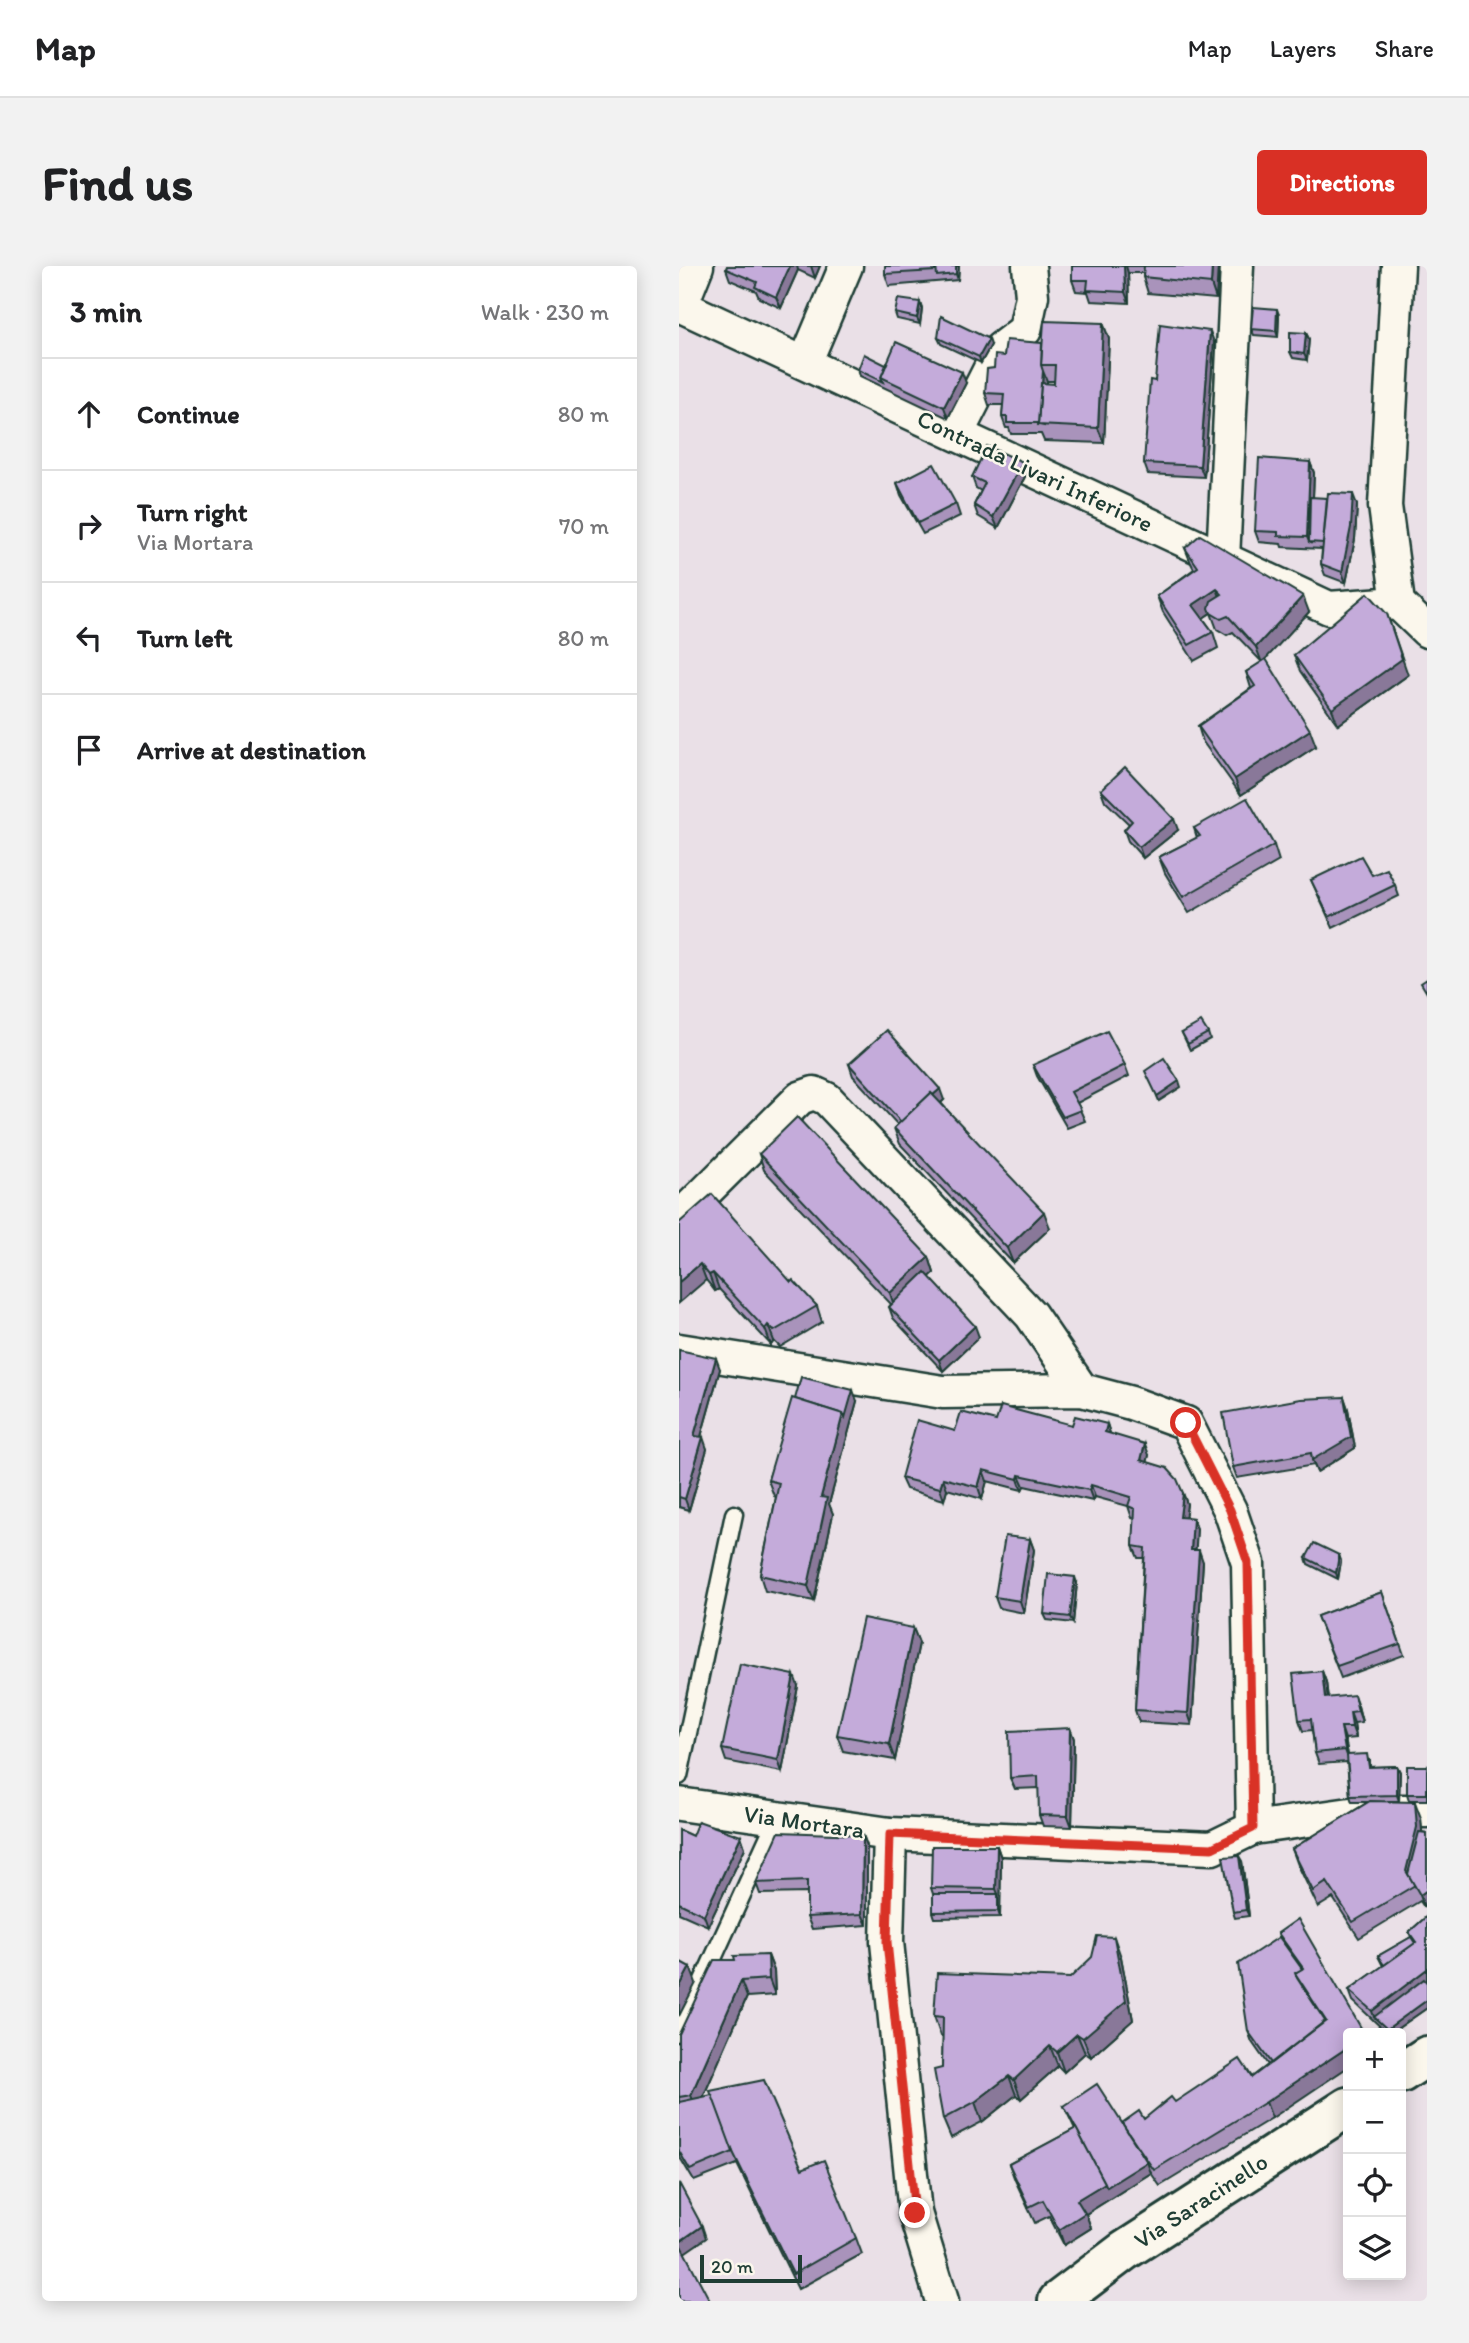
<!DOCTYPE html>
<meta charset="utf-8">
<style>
body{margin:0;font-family:Itim,sans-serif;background:#f2f2f2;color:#202124}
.controls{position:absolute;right:21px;bottom:21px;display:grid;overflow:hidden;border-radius:7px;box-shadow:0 4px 18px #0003}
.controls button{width:63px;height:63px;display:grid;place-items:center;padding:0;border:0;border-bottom:2px solid #e0e0e0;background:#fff;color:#202124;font:35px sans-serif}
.scale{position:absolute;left:21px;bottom:18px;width:102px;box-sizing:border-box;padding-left:7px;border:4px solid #1f3d34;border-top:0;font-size:19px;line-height:24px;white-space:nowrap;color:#1f3d34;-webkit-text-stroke:5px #fbf7ec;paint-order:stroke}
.stop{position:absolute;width:21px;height:21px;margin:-16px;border:5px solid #d93025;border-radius:50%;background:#fff}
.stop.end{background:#d93025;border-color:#fff;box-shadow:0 2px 7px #0008}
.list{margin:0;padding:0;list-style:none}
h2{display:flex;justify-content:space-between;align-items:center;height:91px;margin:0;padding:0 28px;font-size:30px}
h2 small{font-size:23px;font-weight:400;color:#757577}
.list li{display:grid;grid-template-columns:46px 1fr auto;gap:21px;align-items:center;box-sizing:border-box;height:112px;padding:0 28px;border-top:2px solid #e0e0e0}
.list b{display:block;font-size:26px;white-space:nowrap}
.list p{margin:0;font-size:23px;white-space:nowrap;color:#757577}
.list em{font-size:23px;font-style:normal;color:#757577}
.icon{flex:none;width:38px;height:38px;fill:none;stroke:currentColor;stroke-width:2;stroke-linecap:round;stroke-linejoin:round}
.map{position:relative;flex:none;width:748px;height:2035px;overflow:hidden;border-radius:7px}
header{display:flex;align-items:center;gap:42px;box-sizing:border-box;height:98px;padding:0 35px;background:#fff;border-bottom:2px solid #e0e0e0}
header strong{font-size:33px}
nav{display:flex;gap:38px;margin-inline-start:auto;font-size:24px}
.intro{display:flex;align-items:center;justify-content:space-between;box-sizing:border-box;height:168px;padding:0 42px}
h1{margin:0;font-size:49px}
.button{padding:18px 32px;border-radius:7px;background:#d93025;color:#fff;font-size:24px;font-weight:700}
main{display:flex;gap:42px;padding:0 42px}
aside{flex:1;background:#fff;border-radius:7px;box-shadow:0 4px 18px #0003}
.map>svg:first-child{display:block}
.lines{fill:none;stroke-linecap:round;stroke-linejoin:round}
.lane-casing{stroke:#1f3d34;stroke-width:21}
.street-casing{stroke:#1f3d34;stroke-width:37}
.secondary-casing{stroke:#1f3d34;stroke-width:44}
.lane{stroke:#fbf7ec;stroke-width:16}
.street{stroke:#fbf7ec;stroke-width:32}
.secondary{stroke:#fbf7ec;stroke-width:38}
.wall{fill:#a993bb;stroke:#1f3d34;stroke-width:2;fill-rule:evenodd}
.shaded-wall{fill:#897899;stroke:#1f3d34;stroke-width:2}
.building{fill:#c4abda;stroke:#1f3d34;stroke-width:2}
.route{stroke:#d93025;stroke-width:9}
.labels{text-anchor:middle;stroke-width:5;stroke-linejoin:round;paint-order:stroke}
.street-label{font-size:24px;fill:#1f3d34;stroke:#fbf7ec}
</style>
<header>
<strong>Map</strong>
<nav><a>Map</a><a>Layers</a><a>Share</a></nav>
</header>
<div class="intro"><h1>Find us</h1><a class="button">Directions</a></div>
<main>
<aside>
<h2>3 min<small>Walk · 230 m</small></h2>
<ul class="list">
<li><svg class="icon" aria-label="ahead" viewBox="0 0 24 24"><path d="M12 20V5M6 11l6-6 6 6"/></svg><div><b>Continue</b></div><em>80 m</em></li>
<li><svg class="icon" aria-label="right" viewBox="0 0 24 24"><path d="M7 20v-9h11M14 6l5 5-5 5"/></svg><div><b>Turn right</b><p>Via Mortara</p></div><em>70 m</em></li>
<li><svg class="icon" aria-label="left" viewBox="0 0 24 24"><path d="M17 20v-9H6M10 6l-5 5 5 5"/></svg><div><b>Turn left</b></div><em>80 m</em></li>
<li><svg class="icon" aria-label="arrive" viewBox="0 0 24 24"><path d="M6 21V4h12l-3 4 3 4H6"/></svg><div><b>Arrive at destination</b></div></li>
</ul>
</aside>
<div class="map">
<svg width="748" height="2035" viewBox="0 0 748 2035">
<rect width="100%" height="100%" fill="#eae0e7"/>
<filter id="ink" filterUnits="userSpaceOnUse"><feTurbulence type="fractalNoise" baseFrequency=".0143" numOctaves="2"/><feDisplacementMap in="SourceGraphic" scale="14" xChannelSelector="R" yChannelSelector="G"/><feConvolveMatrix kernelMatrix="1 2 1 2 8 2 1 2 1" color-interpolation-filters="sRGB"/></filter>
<g filter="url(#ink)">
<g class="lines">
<defs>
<g id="lane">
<path d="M0 1510 55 1248"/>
<path d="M0 1767 98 1552"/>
</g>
<g id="street">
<path d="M719 0 706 240 719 337 748 365"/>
<path d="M0 39 650 342 719 337"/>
<path d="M2 40 18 0"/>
<path d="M126 97 167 0"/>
<path d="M278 168 321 83 346 64 353 30 350 0"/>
<path d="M544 293 558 0"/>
<path d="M0 952 121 832 135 827 148 833 352 1049 403 1124"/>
<path d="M0 1084 264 1126 403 1124 452 1137 507 1157 551 1244 569 1297 574 1562"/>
<path d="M0 1538 211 1568 533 1582 574 1562 692 1545H748"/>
<path d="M211 1568 208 1676 236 1947 263 2035"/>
</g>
<g id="secondary">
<path d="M722 1807 748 1790"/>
<path d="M379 2035 445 1985 669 1841"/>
</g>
</defs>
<use href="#lane" class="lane-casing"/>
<use href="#street" class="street-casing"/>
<use href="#secondary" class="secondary-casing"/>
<use href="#lane" class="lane"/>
<use href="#street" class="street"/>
<use href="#secondary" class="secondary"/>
</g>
<g class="wall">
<path d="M48 0H141L136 12 119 4 102 42 80 32 77 25 51 14 47 3Z"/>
<path d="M206 0H280L279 14 210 20 206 8Z"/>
<path d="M393 0H539L537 33 469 27 464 11V7H449L450 37 412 35 409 26 397 25 393 14Z"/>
<path d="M241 36 243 42 241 58 218 53 216 47Z"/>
<path d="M600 49 599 71 575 69 572 63Z"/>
<path d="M424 57 430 73 425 177 365 175 362 168H332L330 162H327L323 151 324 139H310L306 127 325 90ZM368 115H375V118H368Z"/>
<path d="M627 67 630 73 628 94 614 92 611 86Z"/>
<path d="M259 72 312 79 302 97 262 78Z"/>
<path d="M535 76 525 211 469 208 465 197 476 115Z"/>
<path d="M207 99 287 117 269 152 181 110 179 104Z"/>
<path d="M344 196 348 207 319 262 299 250 295 239 302 225 297 222 293 211Z"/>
<path d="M631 196 635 207 634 232 678 239 676 273 667 317 646 309 642 298 643 283 603 281 602 278 580 276 576 265Z"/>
<path d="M218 217 277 238 281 250 244 268 222 229Z"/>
<path d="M506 282 630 346 584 395 637 480 562 529 524 476 519 460 572 422 567 406 583 396 554 366 548 369 538 363 532 347 524 352 534 366 539 382 515 395 484 346 478 330 515 303 512 297Z"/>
<path d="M615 389 729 409 659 459 621 405Z"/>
<path d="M422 524 499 564 464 592 449 575 445 564 450 558 426 535Z"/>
<path d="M515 562 595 579 600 595 510 647 486 607 480 591 518 572Z"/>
<path d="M693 609 716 619 720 630 654 662 632 614Z"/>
<path d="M503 767H529L531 773 511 784Z"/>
<path d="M170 798 265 834 262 837 371 962 334 997 221 878 215 862 219 859 174 810Z"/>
<path d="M354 799H446L450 810 398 837 406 855 388 862 358 810Z"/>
<path d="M80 888 250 991 255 1007 250 1011 300 1071 264 1105 214 1052 210 1041 212 1038 85 904Z"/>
<path d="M0 957 112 1016 138 1040 143 1056 101 1081 95 1075 92 1079 40 1023 36 1025 27 1014Z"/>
<path d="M0 1084 41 1103 22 1171 28 1183 10 1244 0 1241Z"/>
<path d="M665 1131 669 1143 676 1182 638 1206 635 1199 558 1212 554 1201Z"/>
<path d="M116 1133 178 1135 150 1238 154 1248 135 1335 86 1325 81 1309 97 1231 95 1230 89 1214Z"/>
<path d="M317 1155 393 1159 428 1158 431 1168 470 1189 468 1196 504 1227 508 1238 506 1251 514 1252 518 1263 516 1284 524 1296 513 1459 460 1456 456 1444 465 1292H459L454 1280 456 1253 453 1252 449 1240 416 1231 414 1235 345 1220 343 1224 308 1215 303 1233 268 1223 265 1234 227 1223 222 1212 276 1165Z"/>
<path d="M351 1273 355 1284 345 1347 320 1342 316 1331Z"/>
<path d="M660 1289 662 1295 659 1313 629 1298 627 1292Z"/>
<path d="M398 1317 394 1357 368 1354 365 1348Z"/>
<path d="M703 1326 725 1389 662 1412 638 1350Z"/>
<path d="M234 1362 240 1377 216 1494 164 1485 158 1469Z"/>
<path d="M643 1405 647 1416 649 1432 679 1440 683 1456 675 1457 677 1472 666 1473 669 1489 691 1494V1501L718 1500 721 1506 720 1535H708L742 1552 743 1566 748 1567V1639L745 1641 741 1635 680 1672 654 1632 639 1641 619 1599 613 1583 689 1536H673L671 1530 668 1496 640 1498 636 1487 633 1464 624 1465 620 1454Z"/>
<path d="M119 1420 103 1506 47 1495 43 1483Z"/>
<path d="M391 1462 395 1473 393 1561 364 1560 360 1549V1522L336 1523 331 1512Z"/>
<path d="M748 1500V1534H730L728 1528Z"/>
<path d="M0 1564 13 1570H62L66 1582 29 1660 0 1647Z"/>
<path d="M184 1569 188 1580V1659L133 1663 128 1651V1627L81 1628 77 1617Z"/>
<path d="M318 1580 322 1592 321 1651 256 1652 254 1646V1628L252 1622Z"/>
<path d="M563 1595 570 1650 556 1652 554 1646Z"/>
<path d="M748 1650V1742L712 1767H708L674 1735 670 1724 704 1700 699 1690 732 1671 730 1666Z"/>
<path d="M599 1667 685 1767 593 1852 481 1920 472 1907 407 1948 412 1962 385 1979 370 1950 356 1957 336 1914 330 1898 396 1863 385 1840 443 1857 465 1853 496 1836 573 1811 589 1799 573 1776 569 1765 600 1671Z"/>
<path d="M89 1689 95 1705 96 1729 68 1731 24 1831 123 1903 177 1972 183 1988 119 2023 58 1898 15 1915 0 1890V1768L56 1694Z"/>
<path d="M442 1691 454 1754 412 1791 406 1787 385 1806 379 1800 342 1833 337 1829 303 1856 272 1872 264 1853 263 1802 264 1770H262L255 1750 391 1712Z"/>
</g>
<g class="shaded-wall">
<path d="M111 0H118L119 4 102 42 97 31Z"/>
<path d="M132 0H141L136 12Z"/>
<path d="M277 0H280L279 14 277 8Z"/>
<path d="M445 0H447L449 7 450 37 446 26Z"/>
<path d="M533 0H539L537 33 532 18Z"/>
<path d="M241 36 243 42 241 58 238 52Z"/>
<path d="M598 43 600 49 599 71 597 65Z"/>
<path d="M424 57 430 73 425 177 419 162Z"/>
<path d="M531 65 535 76 525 211 521 200Z"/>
<path d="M627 67 630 73 628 94 625 88Z"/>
<path d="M310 73 312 79 302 97 300 91Z"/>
<path d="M364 105 368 115 365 160 361 159Z"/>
<path d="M283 106 287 117 269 152 265 141Z"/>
<path d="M344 196 348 207 319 262 314 251Z"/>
<path d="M631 196 635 207 632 277 630 276 628 271Z"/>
<path d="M674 228 678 239 676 273 667 317 663 306Z"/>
<path d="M538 323 544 338 520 355 514 339Z"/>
<path d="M624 330 630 346 583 397 577 381Z"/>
<path d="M708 348 729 409 659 459 653 443Z"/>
<path d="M631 464 637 480 562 529 556 513Z"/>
<path d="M495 553 499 564 464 592 460 581Z"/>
<path d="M500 815 502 821 480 835 478 830Z"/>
<path d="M261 823 265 834 227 868 223 857Z"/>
<path d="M365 946 371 962 334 997 328 982Z"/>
<path d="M250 991 255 1007 216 1043 211 1027Z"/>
<path d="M21 998 27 1014 0 1037V1016Z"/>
<path d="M34 1007 40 1023 36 1025 30 1009Z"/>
<path d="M89 1059 95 1075 92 1079 86 1063Z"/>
<path d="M296 1060 300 1071 264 1105 260 1094Z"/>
<path d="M37 1092 41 1103 19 1181 15 1170Z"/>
<path d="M174 1124 178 1135 150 1238 154 1248 135 1335 129 1320 142 1231 164 1148Z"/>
<path d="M665 1131 669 1143 676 1182 638 1206 633 1194Z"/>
<path d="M428 1158 432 1170 426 1166Z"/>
<path d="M24 1171 28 1183 10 1244 6 1233Z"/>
<path d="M466 1178 470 1189 466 1206 462 1194Z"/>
<path d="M304 1204 308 1215 303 1233 299 1221Z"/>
<path d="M340 1209 345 1220 343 1224 339 1213Z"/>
<path d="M264 1212 268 1223 265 1234 261 1222Z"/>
<path d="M412 1219 416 1231 414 1235 410 1224Z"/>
<path d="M504 1227 508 1238 505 1262 501 1251Z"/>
<path d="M514 1252 518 1263 516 1295 512 1284Z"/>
<path d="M351 1273 355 1284 345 1347 341 1335Z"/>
<path d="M520 1284 524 1296 513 1459 509 1447Z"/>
<path d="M660 1289 662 1295 659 1313 657 1307Z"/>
<path d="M396 1311 398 1317 394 1357 391 1351Z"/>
<path d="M234 1362 240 1377 216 1494 210 1478Z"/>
<path d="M643 1405 647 1416 650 1444 646 1432Z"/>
<path d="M115 1409 119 1420 103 1506 99 1494Z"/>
<path d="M675 1429 679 1440 683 1456 679 1445Z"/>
<path d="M671 1446 675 1457 677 1472 673 1461Z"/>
<path d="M662 1461 666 1473 670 1495 666 1484Z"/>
<path d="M391 1462 395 1473 393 1561 389 1550Z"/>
<path d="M718 1500 721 1506 720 1535 718 1529Z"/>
<path d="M736 1536 742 1552 744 1577 733 1618 727 1605Z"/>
<path d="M184 1569 188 1580V1659L183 1648Z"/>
<path d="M62 1570 66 1582 29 1660 25 1649Z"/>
<path d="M318 1580 322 1592 321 1651 319 1645V1628L317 1623Z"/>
<path d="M560 1590 563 1595 570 1650 567 1644Z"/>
<path d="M748 1624V1639L745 1641 741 1629Z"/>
<path d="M435 1671 442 1691 454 1754 412 1791 404 1772Z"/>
<path d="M89 1689 95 1705 96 1729 90 1713Z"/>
<path d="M11 1701 17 1717 0 1750V1722Z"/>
<path d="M748 1703V1718L695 1751 693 1745Z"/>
<path d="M62 1715 68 1731 18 1845 12 1829Z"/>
<path d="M748 1734V1742L712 1767H709L708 1763Z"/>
<path d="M398 1768 406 1787 385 1806 378 1786Z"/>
<path d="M371 1780 379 1800 342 1833 335 1814Z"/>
<path d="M669 1781V1801L593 1852 587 1836Z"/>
<path d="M330 1810 337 1829 303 1856 296 1836Z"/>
<path d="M468 1896 472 1907 407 1948 412 1962 385 1979 380 1964 398 1934 426 1917Z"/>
<path d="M23 1960 27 1972 4 1988 0 1977Z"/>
</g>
<g class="building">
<path d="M48 0H111L97 31 76 21 78 16 47 3Z"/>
<path d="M206 0H256V5L206 8Z"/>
<path d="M257 0H277V8L258 10Z"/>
<path d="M393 0H445L446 26 408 24 409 14H393Z"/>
<path d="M465 0H533L532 18 464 11Z"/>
<path d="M219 33 241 36 238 52 216 47Z"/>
<path d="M574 41 598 43 597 65 572 63Z"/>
<path d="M262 50 310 73 300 91 259 72Z"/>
<path d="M365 55 424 57 419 162 359 159 362 117 375 118 376 99H362Z"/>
<path d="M481 58 531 65 521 200 465 197 471 114 476 115Z"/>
<path d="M611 66 627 67 625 88 611 86Z"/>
<path d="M327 74 363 77 362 99 364 105 363 117H362L359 157H328V151H323L325 128 306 127 308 103 315 102 316 89 325 90Z"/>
<path d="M217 76 283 106 265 141 202 111Z"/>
<path d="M185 88 207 99 202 111 204 116 179 104Z"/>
<path d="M308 180 344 196 314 251 295 239 306 217 293 211Z"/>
<path d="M580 192 631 196 628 271 599 270V266L576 265Z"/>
<path d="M255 198 277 238 239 257 218 217Z"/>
<path d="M649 227 674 228 672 261 663 306 642 298Z"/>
<path d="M631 231 648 232 644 277 630 276Z"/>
<path d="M521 269 624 330 577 381 549 350 542 353 532 347 530 342 532 335 543 328 538 323 514 339 534 366 510 379 478 330 519 301 506 282Z"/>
<path d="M689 327 708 348 723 393 653 443 615 389Z"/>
<path d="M587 393 631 464 556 513 519 460 576 420 567 406Z"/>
<path d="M446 501 495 553 460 581 445 564 453 555 422 524Z"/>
<path d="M568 532 595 579 504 631 480 591 521 570 515 562Z"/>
<path d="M682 590 693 609 708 603 716 619 650 651 632 614Z"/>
<path d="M748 713V727L742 717Z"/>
<path d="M522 756 529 767 509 778 503 767Z"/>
<path d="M208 764 261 823 254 829 252 827 222 856 170 798Z"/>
<path d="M428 765 446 799 392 826 402 844 384 851 354 799Z"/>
<path d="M485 792 500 815 478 830 466 805Z"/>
<path d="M252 827 365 946 328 982 215 862Z"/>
<path d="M118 851 250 991 211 1027 80 888Z"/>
<path d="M33 928 112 1016 114 1014 138 1040 95 1065 89 1059 86 1063 34 1007 30 1009 21 998 0 1016V957Z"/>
<path d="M246 1006 296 1060 260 1094 210 1041Z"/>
<path d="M0 1084 37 1092 15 1170 24 1171 6 1233 0 1231Z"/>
<path d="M122 1111 174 1124 166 1152 164 1148 116 1133Z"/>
<path d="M665 1131 672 1171 633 1194 632 1187 554 1201 544 1147 622 1133Z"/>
<path d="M113 1132 164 1148 142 1231 148 1232 129 1320 81 1309 100 1217 89 1214Z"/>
<path d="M322 1140 393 1159 396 1150 428 1158 426 1166 466 1178 462 1194 488 1202 498 1213 504 1227 501 1251 514 1252 512 1284H520L509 1447 456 1444 466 1282 454 1280 456 1243 449 1240 452 1231 412 1219 410 1224 340 1209 339 1213 304 1204 299 1221 264 1212 261 1222 222 1212 238 1154 276 1165 282 1146 317 1155Z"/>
<path d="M326 1270 351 1273 341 1335 316 1331Z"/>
<path d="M635 1277 660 1289 657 1307 627 1292Z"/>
<path d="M369 1308 396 1311 391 1351 365 1348Z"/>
<path d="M703 1326 721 1378 658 1400 638 1350Z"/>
<path d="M184 1352 234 1362 210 1478 158 1469Z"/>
<path d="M61 1398 115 1409 99 1494 43 1483Z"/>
<path d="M643 1405 646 1432 675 1429 679 1445 671 1446 673 1461H662L666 1484 636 1487 632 1453 620 1454 614 1408Z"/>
<path d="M391 1462 389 1550 360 1549 359 1510 331 1512 330 1465Z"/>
<path d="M688 1488 690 1501 718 1500V1529L671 1530 668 1489Z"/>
<rect x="728" y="1500" width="20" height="28"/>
<path d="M691 1535 736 1536 738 1561 727 1605 736 1619 674 1656 648 1616 634 1625 613 1583Z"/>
<path d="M19 1555 62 1570 25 1649 0 1637V1564L13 1570Z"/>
<path d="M100 1566 184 1569 183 1648 128 1651V1615L77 1617Z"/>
<path d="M740 1566 748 1567V1624L741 1629 729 1608Z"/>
<path d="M253 1580H318L317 1623 252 1622Z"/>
<path d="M560 1590 567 1644 554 1646 544 1591Z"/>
<path d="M254 1628H319V1645L254 1646Z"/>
<path d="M748 1650V1703L693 1745 670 1724 737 1676 730 1666Z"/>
<path d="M619 1653 685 1767H669V1781L587 1836 475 1904 443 1857 460 1845 465 1853 492 1831 496 1836 561 1793 573 1811 647 1755 616 1707 624 1702 599 1667Z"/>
<path d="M418 1670 435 1671 447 1735 404 1772 398 1768 378 1786 371 1780 335 1814 330 1810 296 1836 264 1853 255 1804 263 1802 264 1751 255 1750 258 1707 391 1712 413 1691Z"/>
<path d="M600 1671 623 1703 616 1707 618 1712 646 1755 592 1797 569 1765 559 1698Z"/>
<path d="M732 1671 736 1677 705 1699 699 1690Z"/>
<path d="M89 1689 90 1713 62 1715 12 1829 0 1831V1768L35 1694H56L55 1690Z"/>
<path d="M0 1695 11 1701 0 1722Z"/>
<path d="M745 1713 748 1717V1734L708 1763 695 1751Z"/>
<path d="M85 1814 123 1903 145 1894 177 1972 114 2008 52 1882 31 1825Z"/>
<path d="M418 1818 468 1896 428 1921 385 1840Z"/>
<path d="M33 1829 54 1886 11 1904 0 1885V1836Z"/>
<path d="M397 1862 426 1917 398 1934 406 1947 380 1964 364 1934 350 1941 330 1898Z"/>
<path d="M0 1917 23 1960 0 1976Z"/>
<path d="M0 1976 31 2035H0Z"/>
</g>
</g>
<g class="lines" filter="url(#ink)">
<path class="route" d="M236 1947 208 1676 211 1568 533 1582 574 1562 569 1297 551 1244 507 1157"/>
</g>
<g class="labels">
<g class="street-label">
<text transform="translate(356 205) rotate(25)" y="8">Contrada Livari Inferiore</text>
<text transform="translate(125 1556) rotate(8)" y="8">Via Mortara</text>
<text transform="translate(522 1935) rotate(-33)" y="8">Via Saracinello</text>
</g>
</g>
</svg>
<div class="controls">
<button>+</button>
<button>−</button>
<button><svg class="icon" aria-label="locate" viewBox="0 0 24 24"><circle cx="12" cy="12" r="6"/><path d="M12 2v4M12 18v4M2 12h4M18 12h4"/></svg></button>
<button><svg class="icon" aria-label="layers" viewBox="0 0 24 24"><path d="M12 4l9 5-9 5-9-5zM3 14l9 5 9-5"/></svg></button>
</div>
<div class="scale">20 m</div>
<div class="stop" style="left:507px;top:1157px"></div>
<div class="stop end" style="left:236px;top:1947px"></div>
</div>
</main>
